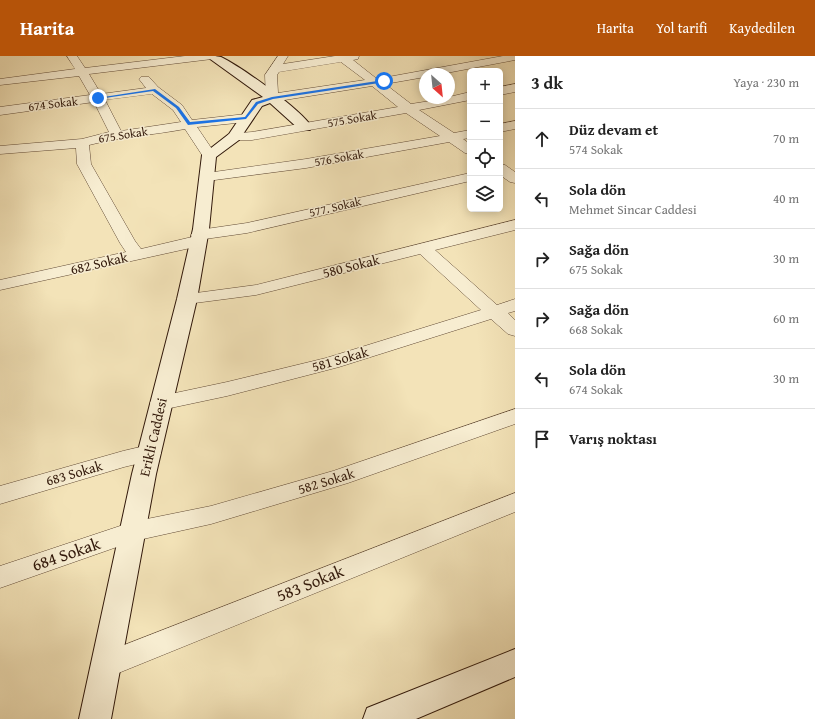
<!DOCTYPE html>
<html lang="tr">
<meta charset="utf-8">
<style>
body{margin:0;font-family:"Gentium Book Plus",serif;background:#f2f2f2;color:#222}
.controls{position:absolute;right:12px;top:12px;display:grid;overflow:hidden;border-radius:6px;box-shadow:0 2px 10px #0003}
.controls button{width:36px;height:36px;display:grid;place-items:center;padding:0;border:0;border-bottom:1px solid #e0e0e0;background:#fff;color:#222;font:20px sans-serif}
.compass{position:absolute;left:419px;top:12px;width:36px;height:36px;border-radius:50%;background:#fff;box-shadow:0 2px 10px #0003;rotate:153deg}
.stop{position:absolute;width:12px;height:12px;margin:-9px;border:3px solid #1a73e8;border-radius:50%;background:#fff}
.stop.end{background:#1a73e8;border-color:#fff;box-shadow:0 1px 4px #0008}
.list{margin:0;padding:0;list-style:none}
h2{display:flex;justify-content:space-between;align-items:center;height:52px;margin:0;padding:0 16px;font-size:17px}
h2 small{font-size:13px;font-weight:400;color:#767676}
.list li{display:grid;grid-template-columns:26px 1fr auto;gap:12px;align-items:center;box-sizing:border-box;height:60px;padding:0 16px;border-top:1px solid #e0e0e0}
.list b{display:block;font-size:15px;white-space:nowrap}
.list p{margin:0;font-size:13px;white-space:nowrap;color:#767676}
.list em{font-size:13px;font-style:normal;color:#767676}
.icon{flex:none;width:22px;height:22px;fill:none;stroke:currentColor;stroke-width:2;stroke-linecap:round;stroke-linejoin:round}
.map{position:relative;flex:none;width:515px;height:663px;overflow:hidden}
header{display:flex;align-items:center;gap:24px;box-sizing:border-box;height:56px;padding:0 20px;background:#b45309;color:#fff}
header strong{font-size:19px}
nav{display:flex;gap:22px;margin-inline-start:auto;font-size:14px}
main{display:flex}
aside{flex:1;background:#fff}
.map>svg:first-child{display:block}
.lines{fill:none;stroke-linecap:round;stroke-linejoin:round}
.street-casing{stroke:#624b36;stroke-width:1}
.secondary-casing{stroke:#31180a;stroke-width:2}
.street{fill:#f7edd1;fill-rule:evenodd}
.secondary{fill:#f7edd1;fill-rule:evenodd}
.route{fill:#1a73e8}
.labels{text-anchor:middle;stroke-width:3;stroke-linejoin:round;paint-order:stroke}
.far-street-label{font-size:12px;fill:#31180a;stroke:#f7edd1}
.street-label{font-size:14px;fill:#31180a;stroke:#f7edd1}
.near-street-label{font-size:17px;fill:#31180a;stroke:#f7edd1}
</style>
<header>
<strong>Harita</strong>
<nav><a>Harita</a><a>Yol tarifi</a><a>Kaydedilen</a></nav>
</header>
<main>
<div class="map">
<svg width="515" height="663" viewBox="0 0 515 663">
<rect width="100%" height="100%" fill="#f3e3b8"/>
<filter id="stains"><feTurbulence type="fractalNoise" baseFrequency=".005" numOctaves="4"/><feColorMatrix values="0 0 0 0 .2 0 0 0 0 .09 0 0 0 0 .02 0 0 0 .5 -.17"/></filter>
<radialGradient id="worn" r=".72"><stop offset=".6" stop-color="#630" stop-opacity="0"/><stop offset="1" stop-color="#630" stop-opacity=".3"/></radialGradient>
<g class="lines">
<defs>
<g id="street">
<path d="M67 0H77L85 12 185 0H217L212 3 89 18 101 38 146 32 139 23 141 21H149L158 31 182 49 192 64 246 58 251 59 252 62 251 65 246 66 197 71 216 99 214 102 209 103 204 102 185 73C153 79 120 81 89 89L91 108 135 185 141 193 192 181 191 179 193 176 199 174 247 167 470 117V125L247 177 205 183 206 185 204 189 0 234V224L126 196 120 187 77 108 76 92 0 98V90L82 83 109 76 94 46 0 59V51L90 39 79 20 0 29V23L75 13ZM152 38 173 54 181 66 121 75 105 44Z"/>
<path d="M278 0H288L283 8 335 0H359L358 3 353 4 377 23 503 0H515V4L441 18H425V21L385 28 411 48 449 42V41L470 36V44L419 54 454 77 470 74V82L463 83 470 88V98L465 97 449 86 306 112 207 125 202 124 200 121 202 118 207 117 306 103 440 80 406 57 252 84H229L227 81 229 78 252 76 398 51 372 30 272 46 268 45 266 42 265 19ZM341 6 365 24 278 37 277 19 279 16Z"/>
<path d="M515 28V36L500 39V31Z"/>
<path d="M515 65V73L500 76V68Z"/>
<path d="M500 108 505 109 515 116V127L510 126 500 119Z"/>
<path d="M515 164V174L435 194 497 249 515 243V255L508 257 515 264V280L508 278 491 263 339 311 227 340 161 354 153 352 150 347 153 342 161 340 227 326 326 302 481 254 420 198 256 239 187 248 181 247 178 243 181 239 256 229Z"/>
<path d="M515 353V368L348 427 211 468 134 485 0 532V510L132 466 211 450 333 415Z"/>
<path d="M149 389 157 391 161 397 157 403 124 411 0 448V430L123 395Z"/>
<path d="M515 437V456L116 618 106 622 96 618 91 609 96 600Z"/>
</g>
<g id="secondary">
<path d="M206 0C211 0 217 0 221 1 243 12 299 52 312 71L310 74H300L270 47 262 50 239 84 216 101 209 173 197 243 156 418 111 663H79L132 418 177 243 193 173 202 99 229 78 252 44 263 41Z"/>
<path d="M515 593V621L416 663H363L367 652Z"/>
</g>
</defs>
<use href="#street" class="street-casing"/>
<use href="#secondary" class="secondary-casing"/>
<use href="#street" class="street"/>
<use href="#secondary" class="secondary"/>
</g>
<path class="route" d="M384 24 386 26 273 43 258 48 246 63 188 69 176 52 153 35 98 43 97 42 155 33 179 51 190 66 245 61 256 46 272 41Z"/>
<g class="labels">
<g class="far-street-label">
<text transform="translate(53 48) rotate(-7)" y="4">674 Sokak</text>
<text transform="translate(352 63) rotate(-10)" y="4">575 Sokak</text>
<text transform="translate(123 79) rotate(-9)" y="4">675 Sokak</text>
<text transform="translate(339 102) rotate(-10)" y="4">576 Sokak</text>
<text transform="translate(335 151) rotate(-13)" y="4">577. Sokak</text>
</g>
<g class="street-label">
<text transform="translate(99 207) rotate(-13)" y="5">682 Sokak</text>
<text transform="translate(351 210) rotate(-14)" y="5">580 Sokak</text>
<text transform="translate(340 303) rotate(-16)" y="5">581 Sokak</text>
<text transform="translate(153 381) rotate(-77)" y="5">Erikli Caddesi</text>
<text transform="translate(74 417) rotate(-16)" y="5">683 Sokak</text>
<text transform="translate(326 425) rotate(-17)" y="5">582 Sokak</text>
</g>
<g class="near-street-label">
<text transform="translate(66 498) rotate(-19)" y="6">684 Sokak</text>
<text transform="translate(310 527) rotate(-22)" y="6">583 Sokak</text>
</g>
</g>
<rect width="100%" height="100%" filter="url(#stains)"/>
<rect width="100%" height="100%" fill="url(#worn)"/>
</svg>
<div class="controls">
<button>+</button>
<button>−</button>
<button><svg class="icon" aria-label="locate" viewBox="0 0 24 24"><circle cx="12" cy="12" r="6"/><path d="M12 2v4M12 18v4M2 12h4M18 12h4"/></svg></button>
<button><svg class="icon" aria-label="layers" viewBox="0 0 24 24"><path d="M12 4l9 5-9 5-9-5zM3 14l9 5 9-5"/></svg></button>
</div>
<svg class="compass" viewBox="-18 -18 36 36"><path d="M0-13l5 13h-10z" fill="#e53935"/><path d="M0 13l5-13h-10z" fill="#767676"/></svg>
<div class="stop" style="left:384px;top:25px"></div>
<div class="stop end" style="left:98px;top:42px"></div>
</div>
<aside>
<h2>3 dk<small>Yaya · 230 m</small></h2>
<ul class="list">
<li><svg class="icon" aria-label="ahead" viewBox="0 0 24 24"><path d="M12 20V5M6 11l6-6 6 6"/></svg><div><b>Düz devam et</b><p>574 Sokak</p></div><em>70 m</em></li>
<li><svg class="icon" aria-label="left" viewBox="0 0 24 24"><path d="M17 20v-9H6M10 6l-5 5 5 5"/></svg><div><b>Sola dön</b><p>Mehmet Sincar Caddesi</p></div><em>40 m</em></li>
<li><svg class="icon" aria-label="right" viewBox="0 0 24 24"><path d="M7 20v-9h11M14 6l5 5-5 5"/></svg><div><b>Sağa dön</b><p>675 Sokak</p></div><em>30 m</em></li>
<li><svg class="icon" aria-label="right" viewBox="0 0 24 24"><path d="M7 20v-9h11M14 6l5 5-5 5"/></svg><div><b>Sağa dön</b><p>668 Sokak</p></div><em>60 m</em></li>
<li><svg class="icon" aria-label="left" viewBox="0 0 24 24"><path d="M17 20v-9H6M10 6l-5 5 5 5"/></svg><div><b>Sola dön</b><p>674 Sokak</p></div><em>30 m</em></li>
<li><svg class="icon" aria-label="arrive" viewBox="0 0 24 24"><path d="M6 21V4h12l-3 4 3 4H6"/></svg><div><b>Varış noktası</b></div></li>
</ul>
</aside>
</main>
